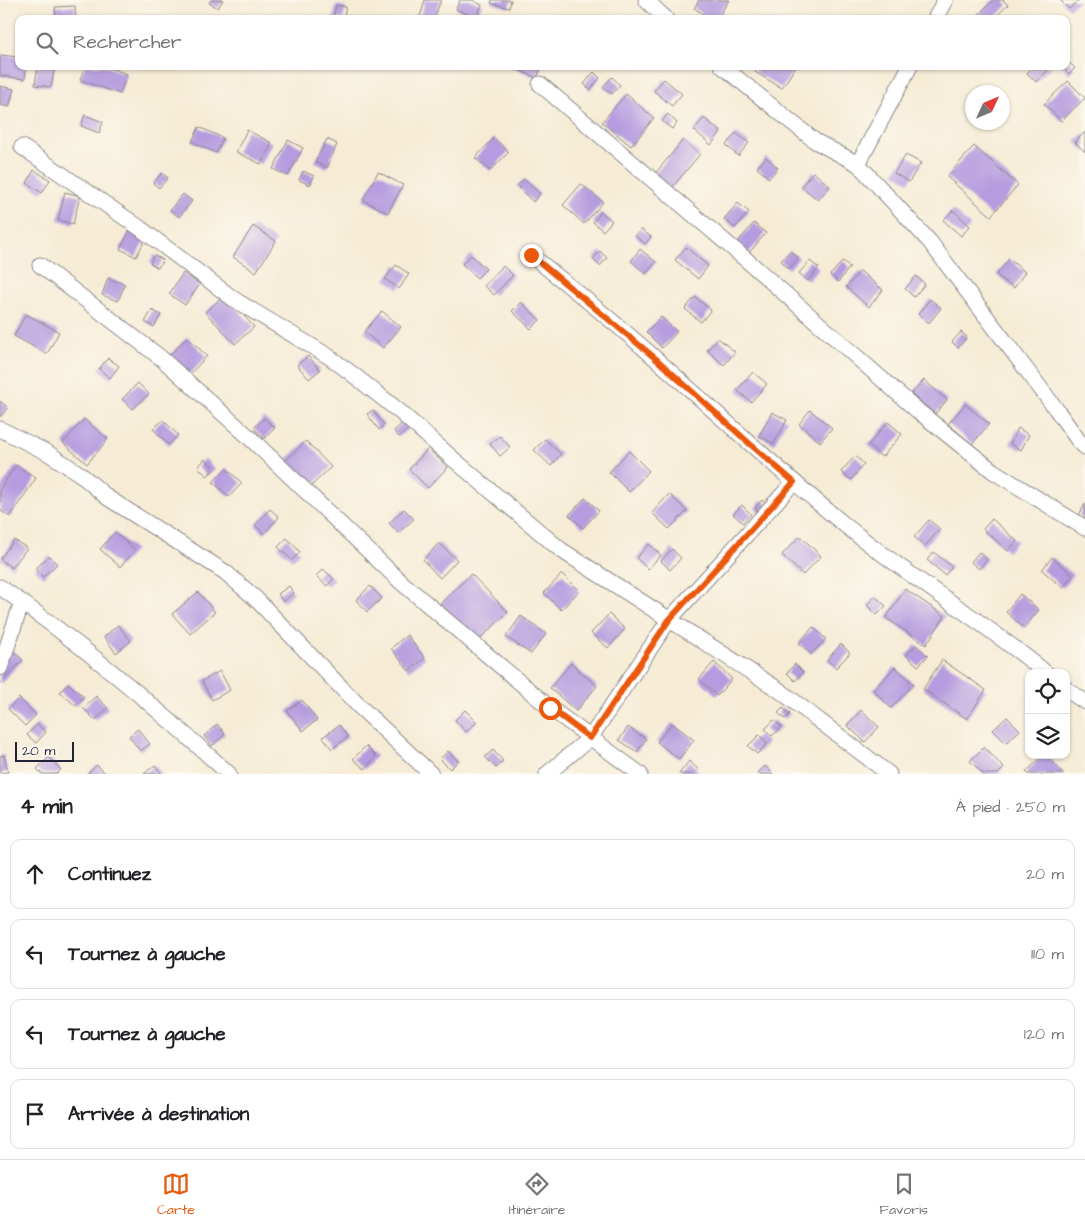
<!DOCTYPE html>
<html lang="fr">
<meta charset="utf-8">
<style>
body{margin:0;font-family:"Architects Daughter",sans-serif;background:#f6f6f6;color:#202124}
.controls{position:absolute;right:15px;bottom:15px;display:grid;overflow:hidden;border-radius:10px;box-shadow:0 1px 4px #0004}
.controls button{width:45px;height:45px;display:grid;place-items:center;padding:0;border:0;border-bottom:1px solid #e0e0e0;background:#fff;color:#202124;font:25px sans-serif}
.compass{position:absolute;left:965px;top:85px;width:45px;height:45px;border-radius:50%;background:#fff;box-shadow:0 1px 4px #0004;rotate:46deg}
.scale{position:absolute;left:15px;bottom:12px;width:59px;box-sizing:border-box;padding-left:5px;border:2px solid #22223b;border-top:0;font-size:14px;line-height:18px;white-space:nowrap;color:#22223b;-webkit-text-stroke:4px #fbf7ec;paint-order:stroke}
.stop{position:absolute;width:15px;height:15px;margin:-11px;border:4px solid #ea580c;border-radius:50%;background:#fff}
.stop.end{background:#ea580c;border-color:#fff;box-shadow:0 1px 5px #0008}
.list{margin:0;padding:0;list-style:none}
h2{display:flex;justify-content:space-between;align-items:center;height:65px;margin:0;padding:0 20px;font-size:21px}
h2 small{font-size:16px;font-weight:400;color:#757577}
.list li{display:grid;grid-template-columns:32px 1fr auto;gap:15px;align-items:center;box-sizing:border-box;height:70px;margin:0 10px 10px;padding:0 10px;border:1px solid #e0e0e0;border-radius:10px}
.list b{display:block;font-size:19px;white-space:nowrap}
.list em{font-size:16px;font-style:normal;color:#757577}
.icon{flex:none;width:28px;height:28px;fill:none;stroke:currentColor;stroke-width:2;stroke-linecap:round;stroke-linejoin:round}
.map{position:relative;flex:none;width:1085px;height:774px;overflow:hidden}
.search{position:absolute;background:#fff;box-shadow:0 1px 4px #0004;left:15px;right:15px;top:15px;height:55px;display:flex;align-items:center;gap:12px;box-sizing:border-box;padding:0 18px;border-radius:10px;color:#757577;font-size:19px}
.sheet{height:385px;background:#fff}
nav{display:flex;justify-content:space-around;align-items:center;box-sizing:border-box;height:70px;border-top:1px solid #e0e0e0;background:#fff;font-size:14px;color:#757577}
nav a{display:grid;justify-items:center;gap:2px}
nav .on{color:#ea580c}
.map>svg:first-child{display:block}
.building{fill:#b59bdf}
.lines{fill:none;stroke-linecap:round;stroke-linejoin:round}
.minor-casing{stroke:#8c8788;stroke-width:17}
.minor{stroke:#fff;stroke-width:15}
.route{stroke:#ea580c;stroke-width:6}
</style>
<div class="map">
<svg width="1085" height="774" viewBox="0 0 1085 774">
<rect width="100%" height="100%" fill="#fbf7ec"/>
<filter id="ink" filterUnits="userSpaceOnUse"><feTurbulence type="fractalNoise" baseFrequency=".02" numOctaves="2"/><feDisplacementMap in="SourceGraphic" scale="10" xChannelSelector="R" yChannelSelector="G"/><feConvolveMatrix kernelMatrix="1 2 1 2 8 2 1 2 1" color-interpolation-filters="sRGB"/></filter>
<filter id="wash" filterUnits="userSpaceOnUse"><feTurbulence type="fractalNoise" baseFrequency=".0096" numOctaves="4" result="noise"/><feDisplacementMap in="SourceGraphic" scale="20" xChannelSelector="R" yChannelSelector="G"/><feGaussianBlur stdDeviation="1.12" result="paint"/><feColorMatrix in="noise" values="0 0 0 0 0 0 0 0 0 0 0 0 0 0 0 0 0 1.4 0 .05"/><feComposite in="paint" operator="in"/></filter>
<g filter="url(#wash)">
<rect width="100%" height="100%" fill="#f6ecd6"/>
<g id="blocks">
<g class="building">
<path d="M211 0H223L218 8 209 3Z"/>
<path d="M425 0H441L434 19 420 17Z"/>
<path d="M460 0H472L482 5 476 18 456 9Z"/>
<path d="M492 0H511L509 8 491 3Z"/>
<path d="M699 0H729L717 19H711L694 8Z"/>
<path d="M993 0H1003L1008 5 993 19H979L977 16Z"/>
<path d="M1060 0H1079L1069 9Z"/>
<path d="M336 5 346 7 343 19H333Z"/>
<path d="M75 6 76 19H56L55 7Z"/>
<path d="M0 55 19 57V66H26L25 79 0 76Z"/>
<path d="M1066 60 1075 68 1069 74 1061 66H1066Z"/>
<path d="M38 66H55L51 87 35 85Z"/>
<path d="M85 66H104L127 74 120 94 80 80Z"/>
<path d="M509 66H542L537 78Z"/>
<path d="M759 66H796L782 88 755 72Z"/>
<path d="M1034 66H1052L1036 82 1027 73Z"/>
<path d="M594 72 600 78 590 90 584 84Z"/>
<path d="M612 77 620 85 612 94 603 87Z"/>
<path d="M664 79 682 94 672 106 654 91Z"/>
<path d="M1068 81 1085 98 1061 121 1044 104Z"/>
<path d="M0 86 14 89 9 107 0 105Z"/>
<path d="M626 94 654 118 631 146 602 122Z"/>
<path d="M668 114 677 123 672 129 662 121Z"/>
<path d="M85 115 103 122 99 133 81 126Z"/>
<path d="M704 118 721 132 711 145 694 130Z"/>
<path d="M199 127 223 138 216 153 192 142Z"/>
<path d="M247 130 272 143 261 164 236 152Z"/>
<path d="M1085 132V152L1075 142Z"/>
<path d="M736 133 749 143 738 156 726 145Z"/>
<path d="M494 138 509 152 490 171 475 158Z"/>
<path d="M327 139 337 144 327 168 315 162Z"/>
<path d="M288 140 303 148 288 176 273 169Z"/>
<path d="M683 140 700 154 671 189 654 175Z"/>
<path d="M974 146 1018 185 991 216 947 177Z"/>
<path d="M906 155 921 163 909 182 894 173Z"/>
<path d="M766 157 778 168 769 178 757 168Z"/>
<path d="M34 170 50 180 42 193 27 183Z"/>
<path d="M303 171 314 176 310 185 299 180Z"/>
<path d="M378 172 403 185 388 213 363 200Z"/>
<path d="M813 172 830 186 818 200 801 186Z"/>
<path d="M162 173 168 178 159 188 153 183Z"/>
<path d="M524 179 540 194 533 202 517 186Z"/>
<path d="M581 184 603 202 584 224 563 205Z"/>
<path d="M65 192 80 196 73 224 58 220Z"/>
<path d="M183 194 192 201 179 217 170 210Z"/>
<path d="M738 203 749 212 735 228 724 219Z"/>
<path d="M953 210 970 226 961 236 943 220Z"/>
<path d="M601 212 612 221 603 231 593 222Z"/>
<path d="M754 223 766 233 748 254 736 244Z"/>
<path d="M253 226 276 241 256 272 233 257Z"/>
<path d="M641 229 651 237 645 244 635 236Z"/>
<path d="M130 230 146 238 136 257 120 249Z"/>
<path d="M686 247 708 266 698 279 675 260Z"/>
<path d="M640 249 656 262 646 274 631 261Z"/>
<path d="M600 251 607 258 600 266 593 259Z"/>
<path d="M790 251 799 258 789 269 781 261Z"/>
<path d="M154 255 163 260 158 268 150 263Z"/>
<path d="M471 255 486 269 477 278 462 264Z"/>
<path d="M1009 259 1025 272 1014 288 996 275Z"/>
<path d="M810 261 819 268 808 281 799 273Z"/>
<path d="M843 261 850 267 838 282 830 275Z"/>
<path d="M396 265 409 274 399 289 385 279Z"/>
<path d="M503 266 513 275 494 295 484 286Z"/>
<path d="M860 271 883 290 869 307 846 287Z"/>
<path d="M183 273 200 284 185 305 169 294Z"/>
<path d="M916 276 925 284 914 297 905 289Z"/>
<path d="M108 278 125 284 118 301 102 295Z"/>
<path d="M225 295 254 327 235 344 205 312Z"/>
<path d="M695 297 711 310 701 322 685 309Z"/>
<path d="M930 299 941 308 929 323 918 314Z"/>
<path d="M521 302 540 320 531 329 512 311Z"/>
<path d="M152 310 161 315 154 327 145 322Z"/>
<path d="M382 311 401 327 383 348 364 332Z"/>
<path d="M26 314 59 332 47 354 14 336Z"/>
<path d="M661 317 677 332 662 348 646 332Z"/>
<path d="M961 332 967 337 958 348 952 342Z"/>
<path d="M187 337 207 356 187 377 167 358Z"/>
<path d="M718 338 735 352 724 365 707 350Z"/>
<path d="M308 356 320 370 309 379 297 365Z"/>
<path d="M108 358 119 366 110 378 99 369Z"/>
<path d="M753 372 767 384 751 402 737 390Z"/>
<path d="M924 380 947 400 935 414 911 394Z"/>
<path d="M138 383 149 394 133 409 122 399Z"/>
<path d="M0 401 8 408 0 417Z"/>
<path d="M965 404 989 424 972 444 948 424Z"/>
<path d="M373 410 384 425 379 430 367 414Z"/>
<path d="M810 410 832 428 820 442 799 424Z"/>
<path d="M772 412 787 420 774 444 759 436Z"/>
<path d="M264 418 275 428 264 439 254 428Z"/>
<path d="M84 419 108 439 87 464 63 443Z"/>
<path d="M163 420 178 435 169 445 153 429Z"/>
<path d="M406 420 412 426 399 437 394 431Z"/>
<path d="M888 422 902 434 882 457 868 445Z"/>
<path d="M1018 428 1029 435 1021 450 1010 444Z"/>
<path d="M500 436 510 447 500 456 490 444Z"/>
<path d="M545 439 561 454 551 466 534 450Z"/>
<path d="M306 441 331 467 309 488 284 462Z"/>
<path d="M428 449 448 467 428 488 409 469Z"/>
<path d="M629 451 649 471 629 492 609 472Z"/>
<path d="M855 456 864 464 851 480 841 472Z"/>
<path d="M205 459 215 469 207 476 198 467Z"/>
<path d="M16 465 36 478 10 517 0 510V489Z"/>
<path d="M226 468 242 483 229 497 213 482Z"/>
<path d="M669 494 687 511 669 529 652 513Z"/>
<path d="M585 498 599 511 583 528 569 515Z"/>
<path d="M762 500 769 506 761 515 755 508Z"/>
<path d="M1085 504V519L1079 515Z"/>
<path d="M742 505 751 514 743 523 733 514Z"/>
<path d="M270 509 279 517 264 534 255 525Z"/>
<path d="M404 509 414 519 398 533 389 523Z"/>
<path d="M992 519 1017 541 1008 551 983 529Z"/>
<path d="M929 520 940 529 925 546 914 537Z"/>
<path d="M115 532 135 550 120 567 100 549Z"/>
<path d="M800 536 821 556 803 575 782 555Z"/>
<path d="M287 538 300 552 292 560 278 547Z"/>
<path d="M14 540 27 548 12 568 0 559Z"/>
<path d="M439 543 457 560 440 578 423 560Z"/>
<path d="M649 544 661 555 648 569 636 558Z"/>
<path d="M672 549 681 558 670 570 661 561Z"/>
<path d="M934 552 952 567 945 575 927 560Z"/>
<path d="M979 552 987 559 979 569 971 562Z"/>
<path d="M49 556 57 564 43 577 35 569Z"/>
<path d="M1052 557 1073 575 1063 588 1042 570Z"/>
<path d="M323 569 334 579 327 586 316 576Z"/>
<path d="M471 574 508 612 476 643 439 605Z"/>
<path d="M562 574 579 591 561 610 544 593Z"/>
<path d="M289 586 294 593 283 602 278 594Z"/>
<path d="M370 586 382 598 367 612 356 600Z"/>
<path d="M905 589 945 616 926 645 886 618Z"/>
<path d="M198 592 215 612 190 634 172 614Z"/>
<path d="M1020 594 1039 610 1024 628 1006 612Z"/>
<path d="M875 596 886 606 877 615 867 605Z"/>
<path d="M609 614 625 629 608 648 591 633Z"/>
<path d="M521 616 546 634 531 654 506 637Z"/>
<path d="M118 625 131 641 116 653 104 637Z"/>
<path d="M813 627 826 639 811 654 799 643Z"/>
<path d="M407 635 425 658 409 671 391 648Z"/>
<path d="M6 644 23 660 0 684V650Z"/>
<path d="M841 644 850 653 836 668 827 660Z"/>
<path d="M916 645 928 656 918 666 906 655Z"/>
<path d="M942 660 986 690 967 719 923 689Z"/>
<path d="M714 662 732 679 717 696 699 679Z"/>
<path d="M571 663 597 686 576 711 550 688Z"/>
<path d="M795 664 803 672 795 681 787 673Z"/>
<path d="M895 667 914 684 891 708 873 690Z"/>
<path d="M220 671 230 690 212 700 202 681Z"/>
<path d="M68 683 84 697 76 706 60 692Z"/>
<path d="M96 696 108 708 95 720 83 708Z"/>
<path d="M19 698 36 715 25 726 8 709Z"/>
<path d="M302 700 317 720 303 731 287 711Z"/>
<path d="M783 708 790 714 785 719 778 713Z"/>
<path d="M465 710 477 722 466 732 455 720Z"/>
<path d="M861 710 879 727 865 742 847 725Z"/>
<path d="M1007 717 1020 730 1006 743 993 730Z"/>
<path d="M774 720 782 727 772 736 765 729Z"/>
<path d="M672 723 694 740 679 759 657 742Z"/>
<path d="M37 724 46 732 36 743 27 735Z"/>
<path d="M217 724 225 734 212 746 204 736Z"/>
<path d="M339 725 348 737 332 749 323 737Z"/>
<path d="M628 727 646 739 637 752 619 740Z"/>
<path d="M138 729 150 744 140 751 129 736Z"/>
<path d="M759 735 768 743 757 754 748 746Z"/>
<path d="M366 746 376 756 365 769 353 759Z"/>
<path d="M984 747 1004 768 998 774H983L970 761Z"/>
<path d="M493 750 503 761 496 768 485 757Z"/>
<path d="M448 751 458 761 450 769 440 759Z"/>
<path d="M4 755 8 772 0 773V756Z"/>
<path d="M1044 755H1046L1064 774H1028L1026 772Z"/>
<path d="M49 757 61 770 57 774H42L37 769Z"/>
<path d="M689 761 698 769 694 774H679Z"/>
<path d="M97 765 105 773 87 774Z"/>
<path d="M155 765 162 774H144Z"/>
<path d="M765 766 773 774H757Z"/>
</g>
</g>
</g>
<g filter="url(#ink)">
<use href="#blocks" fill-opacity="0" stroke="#8c8788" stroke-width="1"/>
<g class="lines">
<defs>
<g id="minor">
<path d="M646 0 666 19"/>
<path d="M935 19 945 0"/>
<path d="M722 66 815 141 858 164 930 242 1056 409 1078 440 1085 447"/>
<path d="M540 84 750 263 918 411 993 471 1085 528"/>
<path d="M22 147 140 228 235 300 328 356 351 373 399 411 452 458 561 550 779 690 889 774"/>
<path d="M858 164 910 66"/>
<path d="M531 255C573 289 616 323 656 359 717 413 777 469 840 521 906 576 980 618 1046 673"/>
<path d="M40 265 161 358 249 437 401 582 550 708 640 774"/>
<path d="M0 429 48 453 80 474 108 498 225 572 255 598 359 706 431 774"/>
<path d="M0 587C81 643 156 707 229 774"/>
<path d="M0 668 22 602"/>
<path d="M1066 689 1085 702"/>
<path d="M547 774 590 738 669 620 794 482"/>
</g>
</defs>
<use href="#minor" class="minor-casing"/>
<use href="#minor" class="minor"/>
</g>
</g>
<g class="lines" filter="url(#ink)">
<path class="route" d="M531 255 655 358 750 444 794 482 669 620 590 738 550 708"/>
</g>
</svg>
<div class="controls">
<button><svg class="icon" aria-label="locate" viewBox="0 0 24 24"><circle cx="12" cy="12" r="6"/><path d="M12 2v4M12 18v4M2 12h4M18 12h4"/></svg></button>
<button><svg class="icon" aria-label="layers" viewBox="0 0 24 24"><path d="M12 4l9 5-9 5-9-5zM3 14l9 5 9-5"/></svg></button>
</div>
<svg class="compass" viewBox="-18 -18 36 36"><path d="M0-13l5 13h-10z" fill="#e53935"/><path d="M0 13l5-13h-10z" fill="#757577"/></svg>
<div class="scale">20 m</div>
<div class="stop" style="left:550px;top:708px"></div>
<div class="stop end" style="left:531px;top:255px"></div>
<div class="search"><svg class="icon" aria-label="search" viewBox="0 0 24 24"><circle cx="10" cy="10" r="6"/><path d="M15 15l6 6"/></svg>Rechercher</div>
</div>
<section class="sheet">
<h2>4 min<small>À pied · 250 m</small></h2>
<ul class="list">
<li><svg class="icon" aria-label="ahead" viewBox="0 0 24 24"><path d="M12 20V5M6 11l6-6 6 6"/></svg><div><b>Continuez</b></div><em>20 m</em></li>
<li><svg class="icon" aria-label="left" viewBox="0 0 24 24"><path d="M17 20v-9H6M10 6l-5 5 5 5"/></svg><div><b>Tournez à gauche</b></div><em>110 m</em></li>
<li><svg class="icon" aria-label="left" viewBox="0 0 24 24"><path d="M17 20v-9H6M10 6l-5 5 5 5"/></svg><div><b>Tournez à gauche</b></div><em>120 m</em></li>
<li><svg class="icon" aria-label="arrive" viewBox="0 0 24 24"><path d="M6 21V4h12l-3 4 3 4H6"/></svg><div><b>Arrivée à destination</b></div></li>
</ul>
</section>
<nav>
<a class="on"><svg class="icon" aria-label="map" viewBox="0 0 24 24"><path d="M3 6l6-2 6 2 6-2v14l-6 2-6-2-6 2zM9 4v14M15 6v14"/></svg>Carte</a>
<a><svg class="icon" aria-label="directions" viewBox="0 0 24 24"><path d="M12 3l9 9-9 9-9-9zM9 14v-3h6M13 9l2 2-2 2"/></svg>Itinéraire</a>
<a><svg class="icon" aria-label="saved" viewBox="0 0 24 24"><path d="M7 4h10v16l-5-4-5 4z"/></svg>Favoris</a>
</nav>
